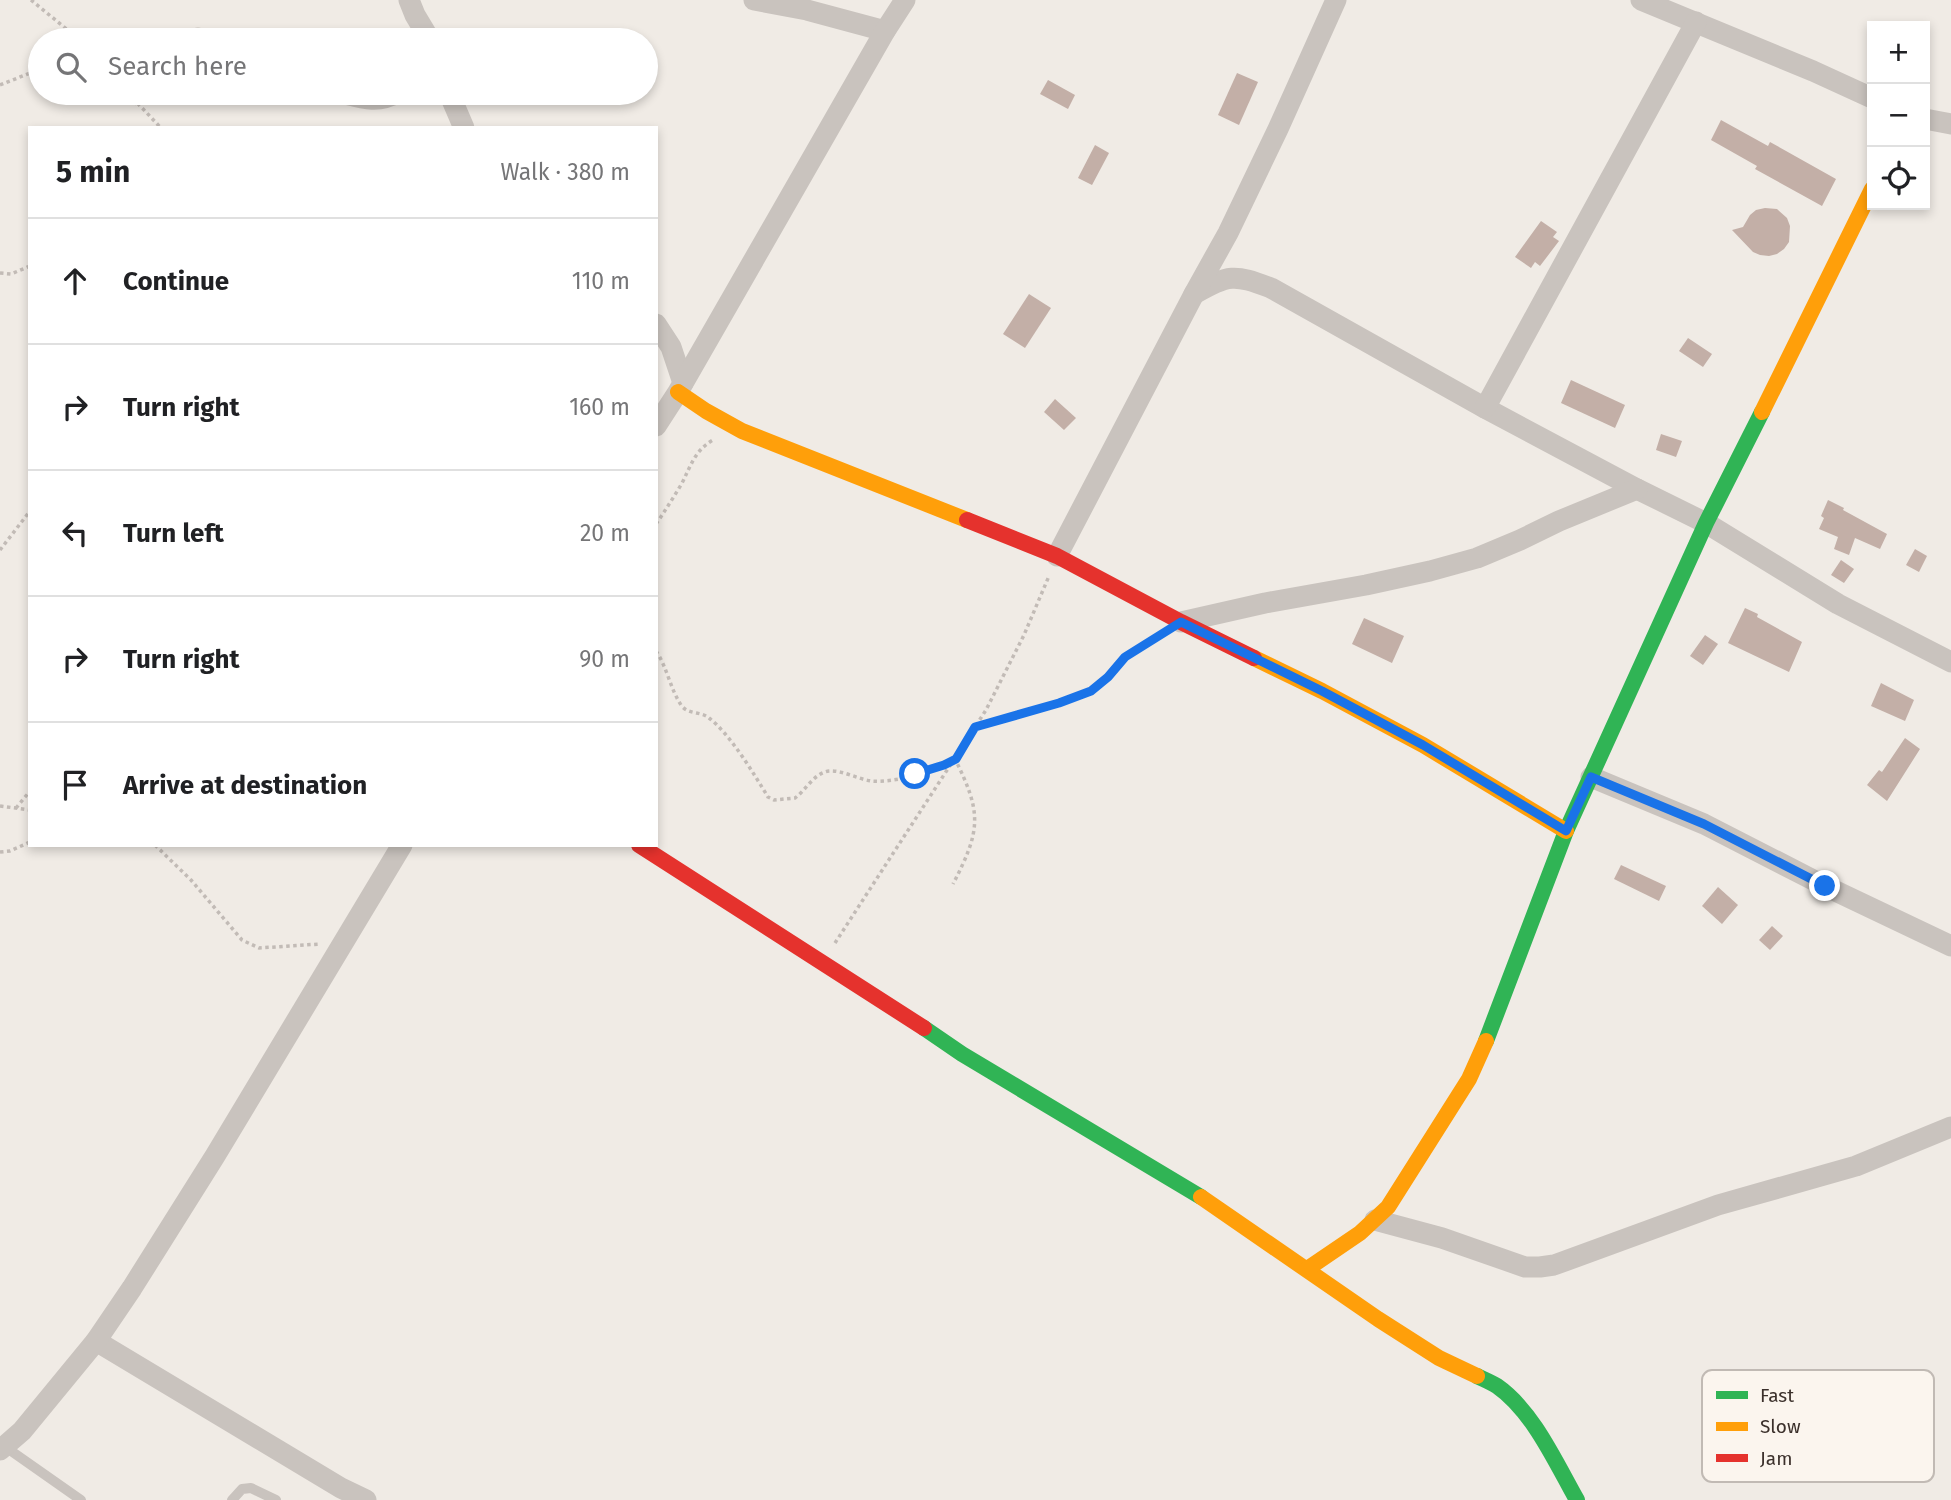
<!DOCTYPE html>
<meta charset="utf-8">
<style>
body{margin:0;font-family:"Fira Sans",sans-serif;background:#f6f6f6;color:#202124}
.controls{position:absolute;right:21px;top:21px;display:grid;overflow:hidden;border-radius:0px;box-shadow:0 4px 10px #0003}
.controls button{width:63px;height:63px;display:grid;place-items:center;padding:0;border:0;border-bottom:2px solid #e0e0e0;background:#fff;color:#202124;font:35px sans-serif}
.stop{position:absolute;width:21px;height:21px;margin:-16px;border:5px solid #1a73e8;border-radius:50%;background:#fff}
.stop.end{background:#1a73e8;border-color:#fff;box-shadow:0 2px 7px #0008}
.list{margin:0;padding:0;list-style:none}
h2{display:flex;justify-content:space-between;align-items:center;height:91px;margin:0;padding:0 28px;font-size:30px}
h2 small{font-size:23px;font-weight:400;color:#757577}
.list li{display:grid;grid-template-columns:46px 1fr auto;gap:21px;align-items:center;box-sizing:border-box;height:126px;padding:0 28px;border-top:2px solid #e0e0e0}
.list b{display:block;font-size:26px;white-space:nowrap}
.list em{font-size:23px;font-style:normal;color:#757577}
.icon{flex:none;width:38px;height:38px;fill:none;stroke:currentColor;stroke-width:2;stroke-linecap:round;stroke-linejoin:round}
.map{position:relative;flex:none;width:1951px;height:1500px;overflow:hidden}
.search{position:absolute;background:#fff;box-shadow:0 4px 10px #0003;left:28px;top:28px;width:630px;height:77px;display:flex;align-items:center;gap:18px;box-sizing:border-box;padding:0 24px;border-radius:38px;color:#757577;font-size:26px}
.panel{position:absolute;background:#fff;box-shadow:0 4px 10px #0003;left:28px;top:126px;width:630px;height:721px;border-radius:0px}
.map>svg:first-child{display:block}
.building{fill:#c3afa7}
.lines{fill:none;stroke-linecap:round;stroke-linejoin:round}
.path{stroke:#c2bbb6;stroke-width:3.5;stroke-dasharray:3.5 3.5;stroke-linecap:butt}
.lane{stroke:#c9c3be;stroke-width:10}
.street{stroke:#c9c3be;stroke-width:21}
.fast{stroke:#30b455;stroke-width:16}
.slow{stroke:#ff9f0a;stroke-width:16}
.jam{stroke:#e5322d;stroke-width:16}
.route{stroke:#1a73e8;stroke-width:9}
.key{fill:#fbf5ee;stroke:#c1bab4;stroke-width:2}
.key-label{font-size:19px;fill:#3b302b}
</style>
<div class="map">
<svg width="1951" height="1500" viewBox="0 0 1951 1500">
<rect width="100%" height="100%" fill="#f0ebe5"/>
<g class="building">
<path d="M1237 73 1258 82 1239 125 1218 115Z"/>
<path d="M1048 80 1075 95 1068 109 1040 94Z"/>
<path d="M1721 120 1768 146 1770 142 1836 179 1822 206 1755 169 1757 166 1711 140Z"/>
<path d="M1095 145 1109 153 1092 185 1078 178Z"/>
<path d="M1765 208 1777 209 1787 218 1790 226 1789 242 1784 249 1777 254 1769 256 1760 255 1753 252 1732 230 1743 227 1750 215 1756 210Z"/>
<path d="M1541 221 1557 232 1553 237 1559 241 1540 266 1535 262 1531 268 1515 257Z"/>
<path d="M1029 294 1051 308 1025 348 1003 334Z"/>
<path d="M1688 338 1712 354 1703 367 1679 351Z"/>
<path d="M1571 380 1625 405 1615 428 1561 403Z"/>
<path d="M1055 399 1076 418 1064 430 1044 412Z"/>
<path d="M1661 434 1682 441 1676 457 1656 450Z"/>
<path d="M1828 500 1844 508 1843 510 1887 534 1880 549 1855 538 1849 555 1834 549 1838 537 1819 529 1824 518 1821 516Z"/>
<path d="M1915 549 1927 556 1919 572 1906 565Z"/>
<path d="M1841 560 1854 569 1844 583 1831 575Z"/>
<path d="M1745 608 1758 614 1757 617 1802 642 1789 672 1728 643Z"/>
<path d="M1364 618 1404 636 1392 663 1352 644Z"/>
<path d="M1705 635 1718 644 1703 665 1690 656Z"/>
<path d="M1881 683 1914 700 1905 721 1871 706Z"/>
<path d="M1905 738 1920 749 1887 801 1867 785 1879 770 1882 772Z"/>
<path d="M1621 865 1666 886 1659 901 1614 879Z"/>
<path d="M1718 887 1738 905 1722 924 1702 906Z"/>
<path d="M1772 926 1783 936 1770 950 1759 940Z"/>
</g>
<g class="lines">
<g class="path">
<path d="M31 0 80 40"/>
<path d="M0 85 40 69"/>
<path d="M99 93 138 104"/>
<path d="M128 93 161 128"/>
<path d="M0 273 11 274 30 266"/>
<path d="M656 524C665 511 673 498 681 485 691 466 694 451 713 440"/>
<path d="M0 550 30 511"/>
<path d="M656 651C667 667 670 688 681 705 688 715 701 711 709 718 730 734 754 774 768 797L774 800 795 798C806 790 814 773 829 771 842 770 858 779 871 781 899 783 931 771 955 759 982 813 981 830 953 884"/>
<path d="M975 727 1059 703 1091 691 1108 677 1125 657 1158 636"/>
<path d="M0 806 30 810"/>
<path d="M16 808 30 791"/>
<path d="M155 845 191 880 242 940 259 948 320 944"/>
<path d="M0 852 10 851 30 842"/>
<path d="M835 943 986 710 1024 635 1049 576"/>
</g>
<g class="lane">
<path d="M4 1446 81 1500"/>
<path d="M232 1500 242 1489 251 1488 276 1500"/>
</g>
<g class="street">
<path d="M409 0 415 15 430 40"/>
<path d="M754 0 807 10 885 31"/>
<path d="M1641 0 1813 71 1872 98"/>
<path d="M198 38 203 40"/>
<path d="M341 93C361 98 378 104 397 93"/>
<path d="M449 93 464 128"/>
<path d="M1925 119 1951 124"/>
<path d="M1194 294C1230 274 1233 274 1271 288L1485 408 1637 489 1706 523 1838 604 1951 662"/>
<path d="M656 324 671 347 683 383"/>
<path d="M1485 408 1696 22"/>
<path d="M656 426 678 392 885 31 905 0"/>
<path d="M1057 556 1194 294 1228 233 1278 129 1336 0"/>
<path d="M1181 622 1265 603 1366 585 1430 571 1477 558 1520 540 1559 521 1637 489"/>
<path d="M1591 777 1704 824 1825 886 1951 946"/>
<path d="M1375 1220 1442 1238 1525 1267H1540L1554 1265 1718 1205 1856 1166 1951 1127"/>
<path d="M96 1341 341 1488 366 1500"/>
<path d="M0 1450 22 1431 96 1341 132 1288 215 1156 402 845"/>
</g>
<g class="fast">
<path d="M924 1028 962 1054 1201 1197"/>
<path d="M1486 1041 1566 831 1706 523 1762 412"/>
<path d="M1477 1376C1483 1379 1491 1382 1497 1386 1533 1411 1556 1463 1577 1500"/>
</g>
<g class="slow">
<path d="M678 392 706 411 742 431 967 520"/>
<path d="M1762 412 1872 189"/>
<path d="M1254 658 1322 691 1423 745 1566 831"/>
<path d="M1201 1197 1378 1319 1439 1358 1477 1376"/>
<path d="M1307 1269 1360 1233 1388 1207 1469 1079 1486 1041"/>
</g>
<g class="jam">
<path d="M967 520 1057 556 1181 622 1254 658"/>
<path d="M639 845 924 1028"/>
</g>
</g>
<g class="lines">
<path class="route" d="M915 774 944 765 956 759 975 727 1059 703 1091 691 1108 677 1125 657 1181 622 1322 691 1423 745 1566 831 1591 777 1704 824 1825 886"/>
</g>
<rect x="1702" y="1370" width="232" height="112" rx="10" class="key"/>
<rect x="1716" y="1391" width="32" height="8" fill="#30b455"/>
<rect x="1716" y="1422" width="32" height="9" fill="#ff9f0a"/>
<rect x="1716" y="1454" width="32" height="8" fill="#e5322d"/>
<g class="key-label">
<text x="1760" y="1402">Fast</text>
<text x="1760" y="1433">Slow</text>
<text x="1760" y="1465">Jam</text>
</g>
</svg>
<div class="controls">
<button>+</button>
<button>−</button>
<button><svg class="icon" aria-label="locate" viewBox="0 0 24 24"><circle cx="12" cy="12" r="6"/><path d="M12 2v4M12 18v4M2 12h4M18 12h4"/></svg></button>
</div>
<div class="stop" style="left:915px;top:774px"></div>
<div class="stop end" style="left:1825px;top:886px"></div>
<div class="search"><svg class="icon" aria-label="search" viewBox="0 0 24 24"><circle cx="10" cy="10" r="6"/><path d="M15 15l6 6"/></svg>Search here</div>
<section class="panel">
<h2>5 min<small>Walk · 380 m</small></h2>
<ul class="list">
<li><svg class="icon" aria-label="ahead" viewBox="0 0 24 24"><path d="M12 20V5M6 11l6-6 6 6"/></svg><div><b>Continue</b></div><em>110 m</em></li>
<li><svg class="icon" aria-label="right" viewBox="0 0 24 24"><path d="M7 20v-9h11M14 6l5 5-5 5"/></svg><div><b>Turn right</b></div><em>160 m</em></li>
<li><svg class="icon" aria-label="left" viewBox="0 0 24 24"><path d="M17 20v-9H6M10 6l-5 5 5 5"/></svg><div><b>Turn left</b></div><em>20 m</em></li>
<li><svg class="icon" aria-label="right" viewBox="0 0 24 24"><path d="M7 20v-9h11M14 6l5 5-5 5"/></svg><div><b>Turn right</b></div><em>90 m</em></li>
<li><svg class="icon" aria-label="arrive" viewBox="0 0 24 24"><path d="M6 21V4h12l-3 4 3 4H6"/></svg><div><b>Arrive at destination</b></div></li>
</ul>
</section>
</div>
